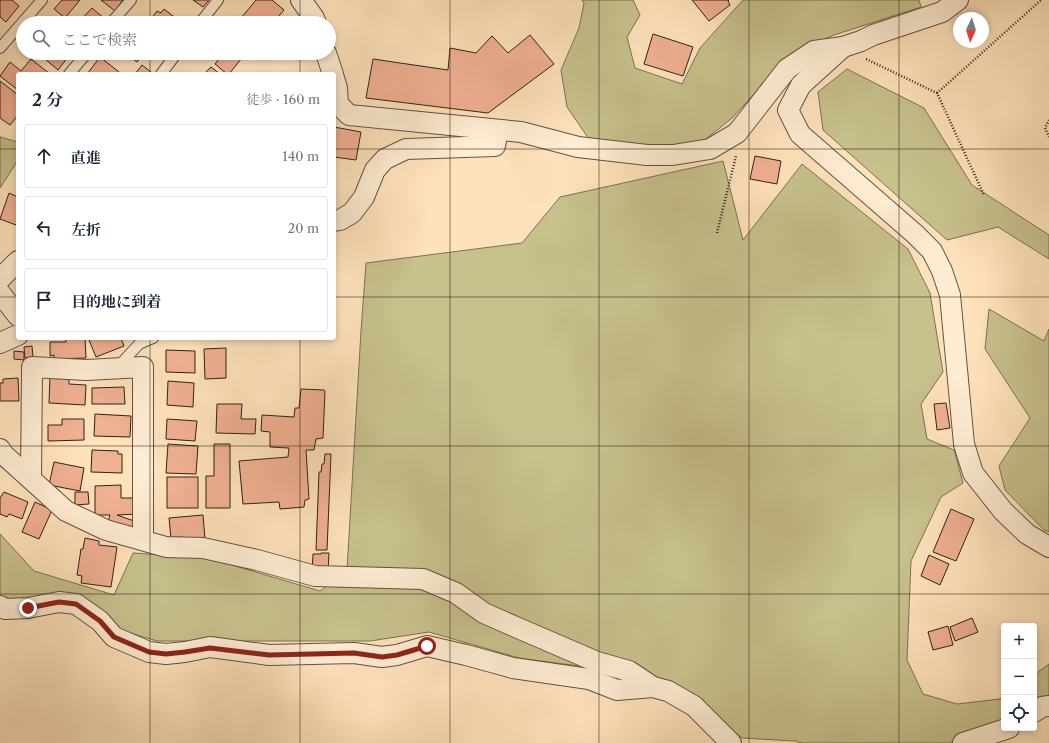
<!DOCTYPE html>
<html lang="ja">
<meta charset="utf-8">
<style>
body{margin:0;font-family:"Libre Caslon Text","Noto Serif JP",serif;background:#f6f6f7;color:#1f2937}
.controls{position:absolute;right:12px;bottom:12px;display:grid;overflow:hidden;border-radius:4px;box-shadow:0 2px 6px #0003}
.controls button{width:36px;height:36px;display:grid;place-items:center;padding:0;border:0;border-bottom:1px solid #e0e1e3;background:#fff;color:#1f2937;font:20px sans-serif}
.compass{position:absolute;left:953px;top:12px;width:36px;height:36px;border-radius:50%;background:#fff;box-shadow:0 2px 6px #0003;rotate:184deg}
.stop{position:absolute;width:12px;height:12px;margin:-9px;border:3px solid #8f2418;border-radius:50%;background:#fff}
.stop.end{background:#8f2418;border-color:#fff;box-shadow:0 1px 4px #0008}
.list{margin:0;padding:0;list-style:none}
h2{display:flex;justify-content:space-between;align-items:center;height:52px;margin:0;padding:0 16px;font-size:17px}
h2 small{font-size:13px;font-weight:400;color:#747a83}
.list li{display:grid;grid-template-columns:26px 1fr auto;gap:12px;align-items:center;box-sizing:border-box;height:64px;margin:0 8px 8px;padding:0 8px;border:1px solid #e0e1e3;border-radius:4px}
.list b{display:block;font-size:15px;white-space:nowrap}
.list em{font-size:13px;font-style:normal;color:#747a83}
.icon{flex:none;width:22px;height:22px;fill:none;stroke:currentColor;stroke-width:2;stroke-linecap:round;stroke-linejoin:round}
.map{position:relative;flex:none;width:1049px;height:743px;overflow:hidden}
.search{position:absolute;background:#fff;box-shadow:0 2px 6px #0003;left:16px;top:16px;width:320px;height:44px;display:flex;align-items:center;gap:10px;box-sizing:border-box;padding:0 14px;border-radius:22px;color:#747a83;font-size:15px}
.panel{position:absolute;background:#fff;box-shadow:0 2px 6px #0003;left:16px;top:72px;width:320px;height:268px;border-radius:4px}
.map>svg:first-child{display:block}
.green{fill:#c7c18c;stroke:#7a7252}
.building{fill:#f0b092;stroke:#2e2218}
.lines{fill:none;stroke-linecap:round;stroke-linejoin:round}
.service-casing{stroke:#625241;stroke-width:12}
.minor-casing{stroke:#625241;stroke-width:22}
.path{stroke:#2e2218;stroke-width:2.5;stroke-dasharray:1 2;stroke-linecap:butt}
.service{stroke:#feecd3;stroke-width:10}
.minor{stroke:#feecd3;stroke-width:20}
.route{stroke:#8f2418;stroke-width:5}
.grid{fill:none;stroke:#2e2218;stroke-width:1;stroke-opacity:0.55}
</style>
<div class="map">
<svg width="1049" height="743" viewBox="0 0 1049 743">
<rect width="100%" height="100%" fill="#fee2bc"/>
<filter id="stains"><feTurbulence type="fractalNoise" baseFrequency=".005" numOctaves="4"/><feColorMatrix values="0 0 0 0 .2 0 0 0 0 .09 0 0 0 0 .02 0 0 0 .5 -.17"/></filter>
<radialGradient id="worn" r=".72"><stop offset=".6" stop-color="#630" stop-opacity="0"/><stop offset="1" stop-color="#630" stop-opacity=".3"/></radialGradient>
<g class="green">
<path d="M582 0H633L640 15 627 37 635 68 682 84 700 48 743 0H919L921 7 834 35 792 53 732 118 706 139 674 150 591 142 567 107 561 70 579 28 584 3Z"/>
<path d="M847 69 924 108 972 185 1049 235V259L998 227 947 240 823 130 818 92Z"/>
<path d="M0 137 18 142V160L0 188Z"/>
<path d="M723 161 743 240 802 164 908 249 930 293 943 372 921 404 927 439 954 450 963 483 941 497 911 561 907 660 923 694 957 704 1000 699 1004 697V722L949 743H802L795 741 742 738 685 690 654 676 519 658 429 632 370 641H157L117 629 80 597 6 601 0 598V534L34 571 114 595 133 553 208 558 320 591 347 570 361 331 366 263 522 243 560 197Z"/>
<path d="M989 309 1044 341 1049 329V532L1044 530 1005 490 999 466 1030 418 985 349Z"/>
<path d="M1049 664V700L1034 704V675Z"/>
</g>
<g class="building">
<path d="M0 0H12L19 6 6 22 0 17Z"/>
<path d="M62 0H80L65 18 54 9Z"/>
<path d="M101 0H123L115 11Z"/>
<path d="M193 0H209L203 7Z"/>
<path d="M256 0H272L284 10 273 23H237Z"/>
<path d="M692 0H729L728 1 730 5 709 21Z"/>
<path d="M92 8 106 20 103 23H78Z"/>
<path d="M164 9 182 23H148L157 11 161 13Z"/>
<path d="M653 34 693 47 683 76 644 64Z"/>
<path d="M530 35 554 64 488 113 366 98 373 59 448 70 450 48 476 53 492 36 508 53Z"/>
<path d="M38 53H71L58 70Z"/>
<path d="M131 53H144L137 62 129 56Z"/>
<path d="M224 53H246L229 74H227L215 64Z"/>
<path d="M100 57 119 72 118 74H87Z"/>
<path d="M31 59 50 74H18V90L0 76 10 62 21 71Z"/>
<path d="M142 65 151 72 150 74H135Z"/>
<path d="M211 67 220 74H204Z"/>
<path d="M0 81 18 95V115L10 125 0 118Z"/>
<path d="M334 127 361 132 356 160 334 157Z"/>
<path d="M755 156 781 161 777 184 750 179Z"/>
<path d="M9 193 18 197V220L16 225 0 219Z"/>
<path d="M66 338H85L86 358 54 359V355L50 356V342H66Z"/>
<path d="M93 338H121L124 346 96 357 89 340Z"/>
<path d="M32 346 33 357 25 358 24 347Z"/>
<path d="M226 348V378L205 379 204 349Z"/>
<path d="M166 350 195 351V373L166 372Z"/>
<path d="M14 351 24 352V360L14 359Z"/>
<path d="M50 377 69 378V384L86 385 85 405 49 403Z"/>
<path d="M18 378 19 401H0V383H3V379Z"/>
<path d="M168 381 194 383 193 407 167 405Z"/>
<path d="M124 387 125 404H92V388Z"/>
<path d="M301 389 324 390 325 391 323 438 316 439 314 450H306L309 499 305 500 304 507 280 509 279 502 243 504 239 461 288 457 289 448 270 447V432L261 431 262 415 294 417 295 408H299Z"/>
<path d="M946 403 950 428 937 430 934 404Z"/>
<path d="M217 404H242L241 419H256L255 434 216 433Z"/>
<path d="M95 414 131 416 130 437 94 436Z"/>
<path d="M62 419H84V440L48 441V425H62Z"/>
<path d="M167 419 197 421 195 441 166 439Z"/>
<path d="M168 444 198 446 196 474 166 473Z"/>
<path d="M214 444H230V508H206V476H214Z"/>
<path d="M92 450 118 451V454H122V473L91 472Z"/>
<path d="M325 454H331L327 550H316L319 472H321L322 464H324Z"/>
<path d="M54 462 84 468 80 491 49 485Z"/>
<rect x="167" y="477" width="31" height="31"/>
<path d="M121 485V498H137V514L117 515 134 521 131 530 108 522 110 515H95V486Z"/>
<path d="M4 492 28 502 22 519 9 514 7 517 0 514V498Z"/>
<path d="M75 492H88L89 504 75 505Z"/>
<path d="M35 502 52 510 39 539 22 532Z"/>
<path d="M951 509 974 519 956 561 933 552Z"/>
<path d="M203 515 205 539 183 541 182 537 171 538 169 518Z"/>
<path d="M85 538 99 541V545L117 547 111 587 81 583 82 576 77 575 81 549H83Z"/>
<path d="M321 553H329L328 572 312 571 313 554H321Z"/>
<path d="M929 555 949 564 940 585 921 576Z"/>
<path d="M972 618 978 632 955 641 950 627Z"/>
<path d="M948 626 953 645 933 650 928 632Z"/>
</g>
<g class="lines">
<defs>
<g id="service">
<path d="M111 23 131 0"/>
<path d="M200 23 218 0"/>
<path d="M0 48 42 0"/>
<path d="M69 74 87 53"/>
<path d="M161 74 177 53"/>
<path d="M117 368 139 344 153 338"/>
</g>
<g id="minor">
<path d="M301 0 314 18 316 23"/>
<path d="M843 47 801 85 788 110 800 134 915 234 932 251 942 271 950 295 964 444 973 473 1003 511 1027 534 1049 547"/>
<path d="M326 53 333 74"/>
<path d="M334 78 337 88 338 104 349 115 521 132 578 147 647 155H673L710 149 737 133 787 69 814 51 843 47 861 41 873 35 942 12 958 0"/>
<path d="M334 221 340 220 352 213 364 197 375 170 385 159 406 149 495 146 498 130"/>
<path d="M0 279 18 261"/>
<path d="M0 293 18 316"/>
<path d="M0 343 18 335"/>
<path d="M0 449 4 455 66 511 106 530 166 547 203 548 257 560 315 576 423 579 456 593 484 613 518 628 597 662 629 671 653 687"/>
<path d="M31 479 32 367 86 370 143 367V540"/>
<path d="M0 606 5 609 28 608 59 602 76 604 100 621 114 637 149 652 166 654 185 652 210 647 269 655 354 653 382 657 397 655 427 646 466 655 513 668 589 679 617 690 653 687 668 691 694 706 731 743"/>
<path d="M1034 712 1042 707 1049 706"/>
<path d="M963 743 1009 728"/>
</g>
</defs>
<use href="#service" class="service-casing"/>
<use href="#minor" class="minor-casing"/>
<g class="path">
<path d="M866 59 937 93 984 195"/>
<path d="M937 93 1041 0"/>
<path d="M1049 120 1045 128 1049 137"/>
<path d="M717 233 736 156"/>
</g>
<use href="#service" class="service"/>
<use href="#minor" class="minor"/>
</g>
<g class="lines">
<path class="route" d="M28 608 59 602 76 604 100 621 114 637 149 652 166 654 185 652 210 648 269 655 354 653 382 657 397 655 427 646"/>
</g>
<path class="grid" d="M150 0V23M300 0V23M450 0V743M599 0V743M749 0V743M899 0V743M150 53V74M300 53V74M0 149H18M334 149H1049M0 297H18M334 297H1049M150 338V743M300 338V743M0 446H1049M0 594H1049"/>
<rect width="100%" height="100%" filter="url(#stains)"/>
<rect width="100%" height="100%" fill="url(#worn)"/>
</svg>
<div class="controls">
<button>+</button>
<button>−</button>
<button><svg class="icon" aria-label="locate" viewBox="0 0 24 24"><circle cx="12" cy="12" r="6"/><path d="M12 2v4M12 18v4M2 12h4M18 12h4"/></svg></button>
</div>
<svg class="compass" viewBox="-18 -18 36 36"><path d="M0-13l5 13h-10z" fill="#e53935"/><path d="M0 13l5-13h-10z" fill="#747a83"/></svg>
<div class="stop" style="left:427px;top:646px"></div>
<div class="stop end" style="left:28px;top:608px"></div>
<div class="search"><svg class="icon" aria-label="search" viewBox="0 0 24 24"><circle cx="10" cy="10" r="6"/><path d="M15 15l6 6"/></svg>ここで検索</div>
<section class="panel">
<h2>2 分<small>徒歩 · 160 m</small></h2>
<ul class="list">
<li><svg class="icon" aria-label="ahead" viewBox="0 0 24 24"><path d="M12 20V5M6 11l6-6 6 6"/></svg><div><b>直進</b></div><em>140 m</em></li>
<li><svg class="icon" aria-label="left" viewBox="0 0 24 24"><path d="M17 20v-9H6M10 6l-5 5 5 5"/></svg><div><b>左折</b></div><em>20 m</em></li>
<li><svg class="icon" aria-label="arrive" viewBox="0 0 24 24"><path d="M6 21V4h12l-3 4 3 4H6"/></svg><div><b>目的地に到着</b></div></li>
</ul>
</section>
</div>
